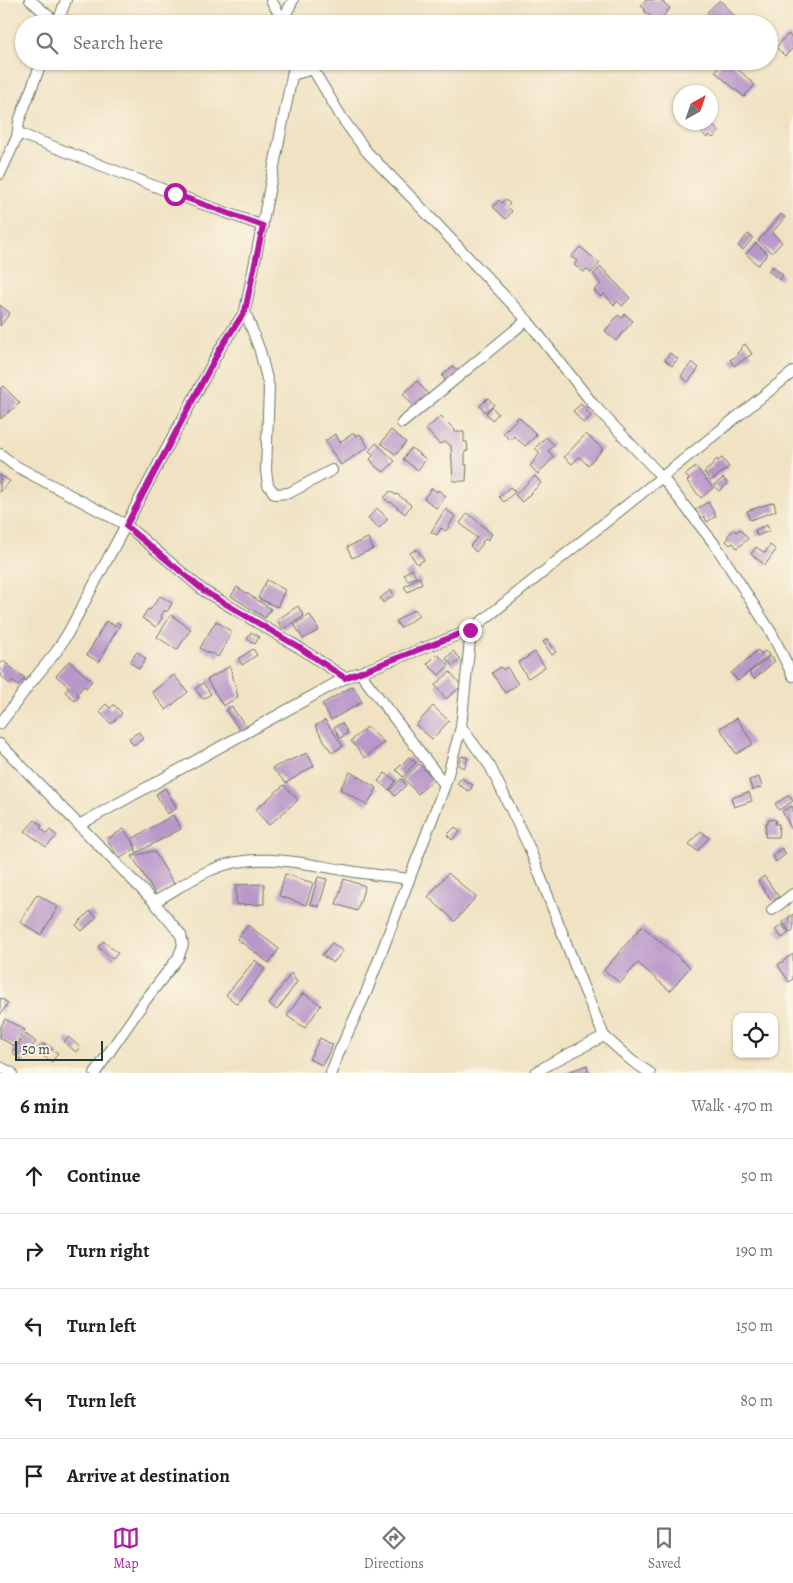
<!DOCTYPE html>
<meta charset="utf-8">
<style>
body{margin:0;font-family:Alegreya,serif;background:#f2f2f2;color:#202124}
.controls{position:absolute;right:15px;bottom:15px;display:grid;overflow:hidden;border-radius:10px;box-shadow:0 1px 4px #0004}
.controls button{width:45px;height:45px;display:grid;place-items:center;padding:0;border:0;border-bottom:1px solid #e0e0e0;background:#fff;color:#202124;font:25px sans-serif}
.compass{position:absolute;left:673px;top:85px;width:45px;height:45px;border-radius:50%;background:#fff;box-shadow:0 1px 4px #0004;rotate:40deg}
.scale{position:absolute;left:15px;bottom:12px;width:88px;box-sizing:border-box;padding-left:5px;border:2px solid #1f3d34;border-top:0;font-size:14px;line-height:18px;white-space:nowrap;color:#1f3d34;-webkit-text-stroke:4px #fcf5e5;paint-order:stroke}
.stop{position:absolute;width:15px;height:15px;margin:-11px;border:4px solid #b5179e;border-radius:50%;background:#fff}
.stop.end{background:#b5179e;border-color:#fff;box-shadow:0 1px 5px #0008}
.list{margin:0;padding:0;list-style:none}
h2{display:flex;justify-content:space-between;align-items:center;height:65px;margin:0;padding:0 20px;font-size:21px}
h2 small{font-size:16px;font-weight:400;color:#757577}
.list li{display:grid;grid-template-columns:32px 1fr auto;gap:15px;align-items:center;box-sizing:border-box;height:75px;padding:0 20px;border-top:1px solid #e0e0e0}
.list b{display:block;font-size:19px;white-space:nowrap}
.list em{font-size:16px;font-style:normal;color:#757577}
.icon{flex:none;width:28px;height:28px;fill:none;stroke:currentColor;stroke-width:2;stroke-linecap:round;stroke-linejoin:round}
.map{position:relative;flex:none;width:793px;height:1073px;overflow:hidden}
.search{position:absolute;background:#fff;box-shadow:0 1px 4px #0004;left:15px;right:15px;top:15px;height:55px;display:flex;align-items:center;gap:12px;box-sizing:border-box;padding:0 18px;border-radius:28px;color:#757577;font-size:19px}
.sheet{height:440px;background:#fff}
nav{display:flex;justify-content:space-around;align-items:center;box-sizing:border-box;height:70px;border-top:1px solid #e0e0e0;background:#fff;font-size:14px;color:#757577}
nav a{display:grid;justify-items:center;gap:2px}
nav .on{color:#b5179e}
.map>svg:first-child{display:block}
.building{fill:#ba97c9}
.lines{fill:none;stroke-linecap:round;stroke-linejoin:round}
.lane-casing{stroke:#687766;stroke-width:7}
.street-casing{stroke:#687766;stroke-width:12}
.lane{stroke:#fff;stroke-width:5}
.street{stroke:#fff;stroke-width:10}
.route{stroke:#b5179e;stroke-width:6}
</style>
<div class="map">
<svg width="793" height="1073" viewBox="0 0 793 1073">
<rect width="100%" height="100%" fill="#fcf5e5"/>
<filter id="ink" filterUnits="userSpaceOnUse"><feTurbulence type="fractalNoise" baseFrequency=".02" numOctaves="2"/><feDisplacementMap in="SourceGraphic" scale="10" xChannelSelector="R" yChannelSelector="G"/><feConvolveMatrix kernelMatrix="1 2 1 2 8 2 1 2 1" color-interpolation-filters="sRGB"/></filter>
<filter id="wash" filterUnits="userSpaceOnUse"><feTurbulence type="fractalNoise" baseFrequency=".0096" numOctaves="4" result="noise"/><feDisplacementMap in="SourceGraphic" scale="20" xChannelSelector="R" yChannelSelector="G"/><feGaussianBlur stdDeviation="1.12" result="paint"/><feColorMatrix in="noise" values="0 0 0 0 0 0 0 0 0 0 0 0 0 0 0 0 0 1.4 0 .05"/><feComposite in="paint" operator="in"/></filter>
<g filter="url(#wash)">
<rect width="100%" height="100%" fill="#f0e2c3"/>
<g id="blocks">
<g class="building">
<path d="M646 0H660L670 8 660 20 655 17 654 19 644 11 645 9 641 6Z"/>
<path d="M720 0 741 24H717L707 12Z"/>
<path d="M788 34 793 39V48L785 56 776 47Z"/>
<path d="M724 61H729L755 85 744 97 715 72Z"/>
<path d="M710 121 719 132 713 138 709 135 707 138 700 131Z"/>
<path d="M505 199 510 204 507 207 512 211 506 219 493 207 499 200 502 203Z"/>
<path d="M781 214 785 217 772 233 782 242 772 253 758 241Z"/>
<path d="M748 234 753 238 743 250 738 246Z"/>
<path d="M756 243 768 254 758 265 746 254Z"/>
<path d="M580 247 600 263 591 273 586 269 584 272 574 265 577 261 571 257Z"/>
<path d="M772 266 783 275 780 280 768 271Z"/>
<path d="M601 267 630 298 622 306 618 301 614 305 604 294 601 297 594 290 601 284 593 274Z"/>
<path d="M0 305 10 313 0 326Z"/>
<path d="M625 314 633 321 616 341 605 331 618 315 622 318Z"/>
<path d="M745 344 752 354 734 366 730 360 738 355 737 353 742 349 741 347Z"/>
<path d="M670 353 678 359 672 366 665 360Z"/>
<path d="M692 362 699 368 688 382 681 376Z"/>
<path d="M453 366 459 373 448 383 442 376Z"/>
<path d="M417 381 429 395 415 408 403 394Z"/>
<path d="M3 386 20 403 0 419V389Z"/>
<path d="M488 398 494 405 485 412 480 406Z"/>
<path d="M581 404 591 416 583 423 573 411Z"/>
<path d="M492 407 498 414 492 420 486 413Z"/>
<path d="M441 416 455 430 453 432H464V442H467L468 451H465V465H467L466 481H453L451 446 446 442 439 444 426 429Z"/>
<path d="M519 417 537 435 525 446 514 436 510 440 503 433Z"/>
<path d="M391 430 406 442 396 455 381 443Z"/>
<path d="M354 433 356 436 360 434 368 447 341 465 325 441 335 434 340 442Z"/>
<path d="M586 434 603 449 588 465 579 457 572 464 564 457Z"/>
<path d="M546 437 554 445 548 451 554 457 538 474 530 466 540 453 535 448Z"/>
<path d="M376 443 395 461 384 472 376 467 370 459 374 455 369 451Z"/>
<path d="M411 448 426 459 418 470 403 459Z"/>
<path d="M722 458 729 467 711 481 704 472 713 465 712 464 717 459 718 461Z"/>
<path d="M696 467 713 488 701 498 687 481 689 479 685 475Z"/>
<path d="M0 475 10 481 0 492Z"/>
<path d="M535 476 541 483 522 502 515 495Z"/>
<path d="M723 478 728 484 719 491 714 485Z"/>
<path d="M510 487 515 492 504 502 499 497Z"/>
<path d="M432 488 437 492 438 490 446 496 436 508 424 498Z"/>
<path d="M390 491 396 495 397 494 411 505 405 514 391 502 390 503 384 498Z"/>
<path d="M708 502 716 516 707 522 704 516 701 518 695 510Z"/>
<path d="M774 502 776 511 750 520 747 511Z"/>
<path d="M377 508 388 519 379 528 368 518Z"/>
<path d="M445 509 455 516 446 531 441 528 437 535 431 532Z"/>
<path d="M468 513 492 534 488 540 486 538 482 542 483 543 476 552 470 546 477 538 460 523Z"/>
<path d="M767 525 769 531 757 536 755 530Z"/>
<path d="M740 529 748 539 737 548 733 543 730 545 726 541 729 538 727 536 734 530 736 532Z"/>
<path d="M368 538 373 549 352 558 347 547Z"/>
<path d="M770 545 776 550 765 565 751 554 756 547 765 553Z"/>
<path d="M417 549 424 560 417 564 410 553Z"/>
<path d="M412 569 416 577 408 581 404 574Z"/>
<path d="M419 577 422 583 408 592 404 587Z"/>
<path d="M267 580 285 590 277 607 258 598Z"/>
<path d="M237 587 271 609 265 618 231 596Z"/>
<path d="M391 590 394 595 383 603 380 598Z"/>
<path d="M160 596 172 603 167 612 165 610 161 616 162 618 156 627 142 618 148 609 150 610Z"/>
<path d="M298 606 304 616 283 629 277 620Z"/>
<path d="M415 609 419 616 400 628 396 621Z"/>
<path d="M171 615 191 629 177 650 157 637Z"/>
<path d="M310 615 319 630 303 639 294 624Z"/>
<path d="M106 621 115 626 117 622 120 624 99 662 87 655Z"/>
<path d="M216 621 232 632 218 657 211 653 210 654 200 648Z"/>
<path d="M251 632 259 637 255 644 247 639Z"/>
<path d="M547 639 556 652 552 655 543 642Z"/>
<path d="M253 649 257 655 242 665 238 659Z"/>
<path d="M758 650 761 654 765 651 769 655 738 681 731 673Z"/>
<path d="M453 651 461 659 453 666 446 659Z"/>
<path d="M137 652 146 659 139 669 130 662Z"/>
<path d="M535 652 545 667 528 678 518 663Z"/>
<path d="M437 654 449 665 439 675 427 664Z"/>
<path d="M770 656 775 661 754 679 749 673Z"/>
<path d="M3 661 25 678 18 686 12 681 10 684 1 676 2 674 0 672V665Z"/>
<path d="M69 661 92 681 86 688 84 686 77 694 79 696 75 701 65 692 69 687 56 676Z"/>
<path d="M230 666 238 697 223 706 207 680Z"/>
<path d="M501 667 503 670 507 667 518 684 505 693 492 673Z"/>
<path d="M450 672 462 686 446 699 435 685Z"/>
<path d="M174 675 188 692 166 710 152 692Z"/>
<path d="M203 683 211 694 203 699 195 689Z"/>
<path d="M353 686 362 702 331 720 322 704Z"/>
<path d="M106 704 110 708 114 705 122 713 111 724 99 711Z"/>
<path d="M231 706 248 729 242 733 226 711Z"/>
<path d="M433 706 449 721 432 739 416 725Z"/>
<path d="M737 718 753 744 736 754 720 728Z"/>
<path d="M325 720 343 746 332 753 315 726Z"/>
<path d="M342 723 348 733 340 738 334 727Z"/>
<path d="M367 727 384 742 365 758 351 741Z"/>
<path d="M139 732 143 739 133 745 129 738Z"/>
<path d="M307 753 314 766 286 783 272 768Z"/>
<path d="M461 756 468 758 464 768 458 765Z"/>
<path d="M409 757 416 763 403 777 396 770Z"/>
<path d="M419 764 434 779 418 794 404 779Z"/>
<path d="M350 772 377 788 367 805 340 789Z"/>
<path d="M385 773 396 781 389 790 378 781Z"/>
<path d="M759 777 762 787 752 790 749 780Z"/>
<path d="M461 778 473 785 469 791 457 784Z"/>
<path d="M401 779 406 785 395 796 390 790Z"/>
<path d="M284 785 298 800 269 825 255 810Z"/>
<path d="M165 788 177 808 167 814 156 794Z"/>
<path d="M749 792 752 801 734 807 731 798Z"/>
<path d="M789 795 793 801 779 810 775 804Z"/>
<path d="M792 806 793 809V832L782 811Z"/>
<path d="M173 815 181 829 136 853V848L119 859 107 839 124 829 136 848 132 839Z"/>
<path d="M768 819 776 820 775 824H779L778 837H765L766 823H768Z"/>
<path d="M35 820 42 826 40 828 47 834 50 830 57 836 46 847 25 831Z"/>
<path d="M455 827 460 832 452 840 447 835Z"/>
<path d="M701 831 709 838 697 851 689 844Z"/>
<path d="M782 848 786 854 776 862 772 855Z"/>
<path d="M154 851 174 884 156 895 132 856Z"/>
<path d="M448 873 476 897 455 921 428 897Z"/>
<path d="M285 874 313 883 306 905 279 896Z"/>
<path d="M764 876 779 897 772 901 758 881Z"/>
<path d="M318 877 327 879 319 907 310 904Z"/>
<path d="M344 879 365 886 357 911 336 904Z"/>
<path d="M264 884V904L236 905V885Z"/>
<path d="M37 894 58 907 41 935 20 922Z"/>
<path d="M90 911 97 917 82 931 76 925Z"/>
<path d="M793 914V931L791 933 783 922Z"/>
<path d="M782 924 789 933 782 938 775 930Z"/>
<path d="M248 925 279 949 269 963 237 939Z"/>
<path d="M642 926 690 967 670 991 638 963 620 983 604 970Z"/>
<path d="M103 941 118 953 113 959 98 947Z"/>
<path d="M332 943 343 951 333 963 322 955Z"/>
<path d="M793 954V979L789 982 778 965Z"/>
<path d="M255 960 265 969 237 1004 226 995Z"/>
<path d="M291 973 297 982 277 1010 269 1004Z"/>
<path d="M303 993 321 1005 305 1028 287 1016Z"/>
<path d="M0 998 8 1003 0 1015Z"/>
<path d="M5 1019 25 1030 14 1046 0 1038V1028Z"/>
<path d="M26 1034 36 1042 21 1060 12 1052Z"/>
<path d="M68 1037 80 1047 76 1052 64 1042Z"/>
<path d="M320 1038 333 1045 322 1065 309 1059Z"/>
<path d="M44 1044 58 1053 52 1062 38 1052Z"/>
<path d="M587 1065 589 1073H565Z"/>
</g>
</g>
</g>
<g filter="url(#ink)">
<use href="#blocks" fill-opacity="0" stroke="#687766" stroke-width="1"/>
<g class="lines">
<defs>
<g id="lane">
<path d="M224 23V24"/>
<path d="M284 61 294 63"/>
</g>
<g id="street">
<path d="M30 0 57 23"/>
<path d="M271 0 285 24"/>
<path d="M283 20 293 0"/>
<path d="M57 24 66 0"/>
<path d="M308 61 342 118 367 152 413 199 527 320 593 404 662 477 716 546 771 632 793 676"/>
<path d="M292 75 313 69"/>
<path d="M18 133 175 194 263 226"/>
<path d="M0 174 17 137 19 121 42 61"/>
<path d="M245 311 260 351 269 387 266 471 268 485 275 494 289 493 332 470"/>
<path d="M402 423 527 320"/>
<path d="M0 454 14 465 126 525 204 591 300 648 345 678"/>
<path d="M360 673 445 785"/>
<path d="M0 724 29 685 56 652 68 633 220 349 245 311 295 61"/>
<path d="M461 727 490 766 529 847 582 984 604 1036 632 1061 650 1073"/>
<path d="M0 744 154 902 181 935 183 945 178 958 144 1002 95 1073"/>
<path d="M79 825 345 678 471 630 793 372"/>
<path d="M154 902C173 892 191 878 211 870 254 851 300 863 344 870 365 874 387 876 409 879"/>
<path d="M772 910 793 894"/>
<path d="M0 1067 12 1073"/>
<path d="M331 1073 339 1052 366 993 445 785 461 727 471 630"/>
<path d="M535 1073 551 1063 604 1036"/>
</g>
</defs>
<use href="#lane" class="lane-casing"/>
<use href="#street" class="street-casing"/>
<use href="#lane" class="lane"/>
<use href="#street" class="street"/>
</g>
</g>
<g class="lines" filter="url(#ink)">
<path class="route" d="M175 194 263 226 245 311 220 349 126 526 204 591 300 648 345 678 470 630"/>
</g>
</svg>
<div class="controls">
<button><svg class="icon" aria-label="locate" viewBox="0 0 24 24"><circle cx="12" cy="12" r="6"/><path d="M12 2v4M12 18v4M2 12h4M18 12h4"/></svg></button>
</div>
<svg class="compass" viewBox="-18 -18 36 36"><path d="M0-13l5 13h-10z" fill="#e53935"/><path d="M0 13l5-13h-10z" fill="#757577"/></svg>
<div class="scale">50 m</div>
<div class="stop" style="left:175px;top:194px"></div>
<div class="stop end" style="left:470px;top:630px"></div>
<div class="search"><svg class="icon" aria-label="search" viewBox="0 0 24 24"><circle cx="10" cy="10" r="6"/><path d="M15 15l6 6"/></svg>Search here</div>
</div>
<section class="sheet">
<h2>6 min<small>Walk · 470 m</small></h2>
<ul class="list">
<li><svg class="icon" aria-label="ahead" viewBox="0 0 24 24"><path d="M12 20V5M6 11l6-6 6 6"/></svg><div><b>Continue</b></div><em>50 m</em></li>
<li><svg class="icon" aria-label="right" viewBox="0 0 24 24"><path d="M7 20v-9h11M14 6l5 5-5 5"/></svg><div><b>Turn right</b></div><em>190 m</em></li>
<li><svg class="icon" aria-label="left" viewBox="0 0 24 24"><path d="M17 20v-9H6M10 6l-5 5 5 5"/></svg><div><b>Turn left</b></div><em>150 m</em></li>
<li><svg class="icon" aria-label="left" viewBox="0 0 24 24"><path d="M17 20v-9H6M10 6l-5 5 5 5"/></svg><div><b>Turn left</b></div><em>80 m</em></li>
<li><svg class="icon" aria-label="arrive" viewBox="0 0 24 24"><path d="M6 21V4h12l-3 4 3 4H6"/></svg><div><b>Arrive at destination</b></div></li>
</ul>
</section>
<nav>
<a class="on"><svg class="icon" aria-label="map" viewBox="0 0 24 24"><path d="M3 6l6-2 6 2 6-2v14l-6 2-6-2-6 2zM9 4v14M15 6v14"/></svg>Map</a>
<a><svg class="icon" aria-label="directions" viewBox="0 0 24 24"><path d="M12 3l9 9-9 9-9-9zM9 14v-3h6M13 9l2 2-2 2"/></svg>Directions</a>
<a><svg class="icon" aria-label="saved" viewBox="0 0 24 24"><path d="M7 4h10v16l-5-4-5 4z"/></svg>Saved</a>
</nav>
